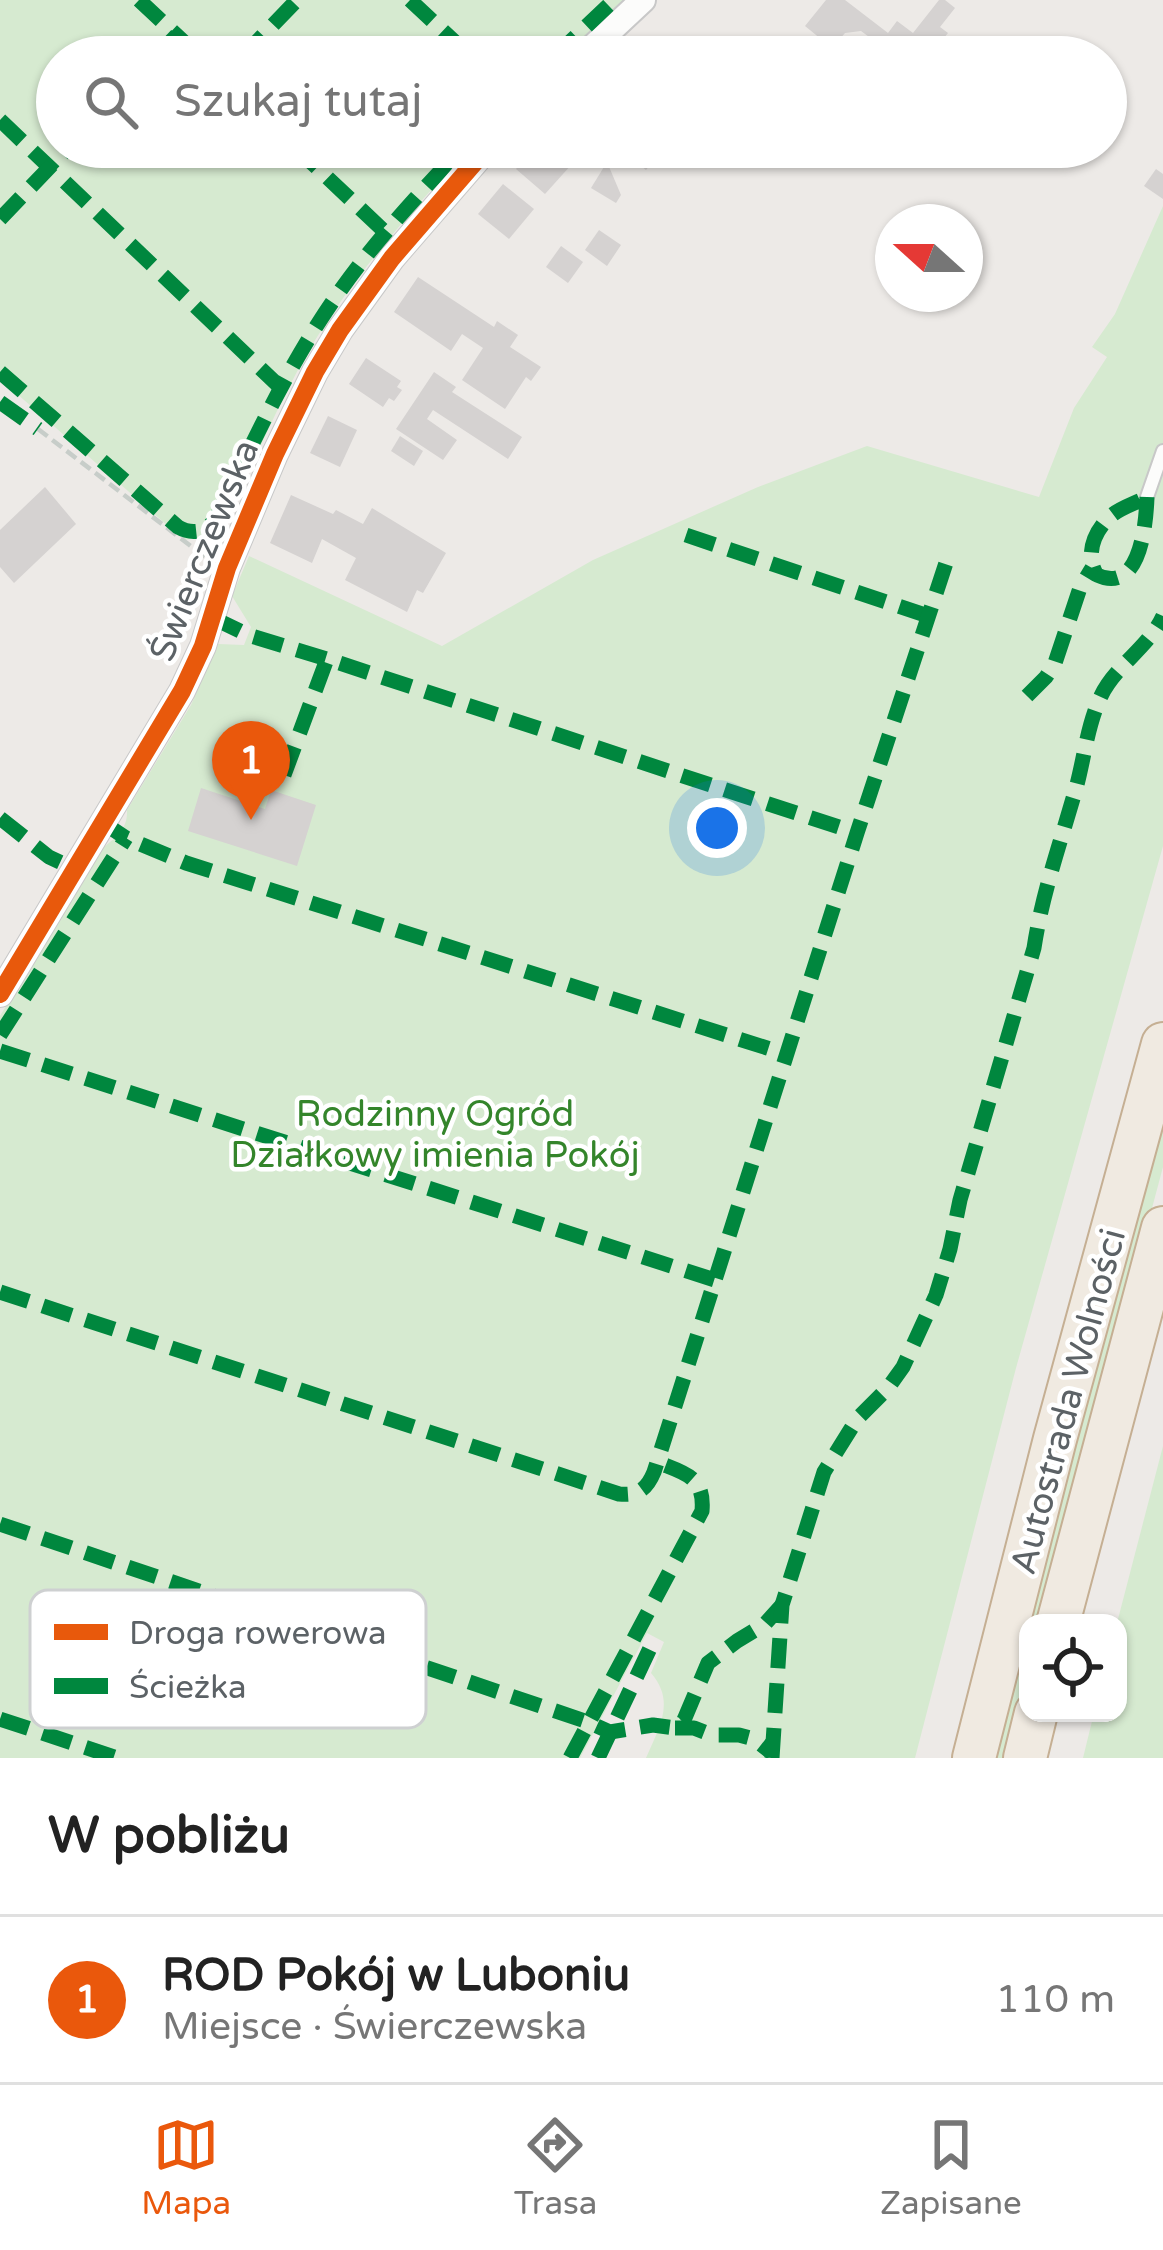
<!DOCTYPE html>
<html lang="pl">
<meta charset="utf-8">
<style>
body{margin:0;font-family:"Varela Round",sans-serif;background:#f6f6f6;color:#222}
.controls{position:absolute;right:36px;bottom:36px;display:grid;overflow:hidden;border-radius:24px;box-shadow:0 3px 9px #0004}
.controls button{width:108px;height:108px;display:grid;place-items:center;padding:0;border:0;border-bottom:3px solid #e0e0e0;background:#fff;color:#222;font:60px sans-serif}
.compass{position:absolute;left:875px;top:204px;width:108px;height:108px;border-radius:50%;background:#fff;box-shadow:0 3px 9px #0004;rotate:291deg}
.you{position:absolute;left:717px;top:828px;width:42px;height:42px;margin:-30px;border:9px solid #fff;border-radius:50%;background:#1a73e8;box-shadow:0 0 0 18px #1a73e833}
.badge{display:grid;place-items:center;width:78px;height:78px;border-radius:50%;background:#ea580c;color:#fff;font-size:39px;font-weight:700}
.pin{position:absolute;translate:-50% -99px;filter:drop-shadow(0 3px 6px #0008)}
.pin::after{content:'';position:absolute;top:63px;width:42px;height:36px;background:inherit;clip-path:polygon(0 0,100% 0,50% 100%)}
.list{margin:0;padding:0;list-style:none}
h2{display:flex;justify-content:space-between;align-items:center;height:156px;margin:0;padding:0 48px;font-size:51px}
h2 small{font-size:39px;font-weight:400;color:#767676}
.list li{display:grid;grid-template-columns:78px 1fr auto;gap:36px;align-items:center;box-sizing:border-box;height:168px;padding:0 48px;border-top:3px solid #e0e0e0}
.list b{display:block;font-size:45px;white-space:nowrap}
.list p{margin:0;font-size:39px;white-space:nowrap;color:#767676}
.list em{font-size:39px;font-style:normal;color:#767676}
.icon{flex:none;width:66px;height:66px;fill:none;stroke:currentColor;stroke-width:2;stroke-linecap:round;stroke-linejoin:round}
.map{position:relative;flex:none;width:1163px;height:1758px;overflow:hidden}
.search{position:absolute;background:#fff;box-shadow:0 3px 9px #0004;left:36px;right:36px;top:36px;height:132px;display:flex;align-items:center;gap:30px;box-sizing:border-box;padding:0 42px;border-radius:66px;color:#767676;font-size:45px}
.sheet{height:324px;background:#fff}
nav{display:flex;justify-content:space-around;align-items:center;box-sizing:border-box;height:168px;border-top:3px solid #e0e0e0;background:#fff;font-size:33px;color:#767676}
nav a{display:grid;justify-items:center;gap:6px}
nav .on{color:#ea580c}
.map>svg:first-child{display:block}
.green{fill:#d6ead0}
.building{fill:#d5d2d1}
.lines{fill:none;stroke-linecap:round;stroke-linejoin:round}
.lane-casing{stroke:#c8c8c8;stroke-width:16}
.street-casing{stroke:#c8c8c8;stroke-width:28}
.highway-casing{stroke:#c5af93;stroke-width:46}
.path{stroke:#c7cdc9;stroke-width:4.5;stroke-dasharray:12 6;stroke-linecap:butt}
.lane{stroke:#fcfcfb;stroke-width:12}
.street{stroke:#fcfcfb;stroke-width:24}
.highway{stroke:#f0eae1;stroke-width:42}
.quiet{stroke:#00873e;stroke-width:15;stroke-dasharray:30 15;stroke-linecap:butt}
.cycleway-casing{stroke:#fff;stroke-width:26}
.cycleway{stroke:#e8590c;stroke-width:18}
.labels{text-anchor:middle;stroke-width:9;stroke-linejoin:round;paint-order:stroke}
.street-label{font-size:36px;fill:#5c6266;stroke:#fff}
.park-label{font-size:36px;fill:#34852b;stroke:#fff}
.key{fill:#fff;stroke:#ced0d1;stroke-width:3}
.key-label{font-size:33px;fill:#5c6266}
</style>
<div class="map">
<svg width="1163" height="1758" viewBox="0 0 1163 1758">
<rect width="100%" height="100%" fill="#edeae7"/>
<g class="green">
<path d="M0 0H626L565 57H57V147H471C407 215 345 285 300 366 271 420 246 478 220 534L184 540 0 379Z"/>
<path d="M1163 206V846L1016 1368 915 1758H646C659 1727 676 1702 651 1673L664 1642 647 1633 580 1758H0V1016L101 850C114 838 128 831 127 810L191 705 218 644 244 645 251 627 232 596 249 556 442 646 593 560 758 487 867 446 1039 497 1074 408 1107 357 1092 347 1115 314Z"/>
<path d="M1163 1110V1167L1041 1623H1028V1675L1008 1758H993L1050 1526Z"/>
<path d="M1163 1446V1758H1083L1094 1713H1118L1117 1623Z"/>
</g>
<g class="building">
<path d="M826 0H845L888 33 897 21 913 33 939 0H945L955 8 940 27 948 33 939 44 932 38 917 57H901L897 54 895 57H864L876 42 861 31 845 33 832 48 805 26Z"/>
<path d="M535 147H553L572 164 545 194 516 169Z"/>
<path d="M618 147H665L646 170Z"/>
<path d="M607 162 621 195 616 203 591 188Z"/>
<path d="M1156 169 1163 174V199L1144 186Z"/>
<path d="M503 184 534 209 509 239 478 214Z"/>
<path d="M599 230 621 245 607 266 585 250Z"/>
<path d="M561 246 583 262 568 283 546 267Z"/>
<path d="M418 277 494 327 497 321 518 335 510 347 541 367 531 381 526 377 505 409 462 380 483 348 462 334 451 351 394 312Z"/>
<path d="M366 358 401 381 397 387 402 390 394 401 389 398 383 407 349 384Z"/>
<path d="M434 372 456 387 452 392 522 437 508 459 433 410 427 419 457 440 443 460 396 429Z"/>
<path d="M328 416 357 430 340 467 310 453Z"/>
<path d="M400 436 423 451 414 466 391 451Z"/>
<path d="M45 487 76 524 14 583 0 567V530Z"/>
<path d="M291 495 333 514 336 510 363 524 372 508 446 553 423 593 417 590 407 612 345 580 356 558 322 539 312 563 270 543Z"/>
<path d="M201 788 265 809 271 790 316 805 297 866 188 831Z"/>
</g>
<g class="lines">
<defs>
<path id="lane" d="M1147 497 1163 451"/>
<g id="street">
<path d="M582 57 643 0"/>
<path d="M0 994 182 691 203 646 227 568 275 454 315 372 340 330 392 258 488 147"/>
</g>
<g id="highway">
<path d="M1058 1623 1163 1228"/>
<path d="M974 1758 1055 1439 1163 1044"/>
<path d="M1025 1758 1036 1713"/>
</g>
</defs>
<use href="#lane" class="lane-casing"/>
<use href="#street" class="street-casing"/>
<use href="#highway" class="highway-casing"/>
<path class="path" d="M38 429 205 557"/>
<use href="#lane" class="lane"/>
<use href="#street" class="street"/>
<use href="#highway" class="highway"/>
<g class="quiet">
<path d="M139 0 200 57"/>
<path d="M410 0 471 57"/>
<path d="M156 57 177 35"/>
<path d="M242 57 297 0"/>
<path d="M554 57 614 0"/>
<path d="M0 120 281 388"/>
<path d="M295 147 385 232"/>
<path d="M0 219 69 147"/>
<path d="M0 372 178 527C194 536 209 531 217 516 250 449 281 381 321 319 362 255 412 201 463 147"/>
<path d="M0 402 38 429"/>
<path d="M1147 497C1146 525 1140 595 1097 575 1084 555 1095 529 1112 515 1122 507 1136 503 1147 497Z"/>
<path d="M686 535 928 616"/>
<path d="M213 618 248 635 327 659 857 833"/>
<path d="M1027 696 1046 677 1055 663 1080 588 1092 568"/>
<path d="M284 775 327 659"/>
<path d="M0 818 49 857 75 869"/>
<path d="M102 822 126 838 186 863 786 1054"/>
<path d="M0 1035 126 838"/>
<path d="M0 1051 715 1280"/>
<path d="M0 1292 619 1494C638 1496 647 1489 654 1472L857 833 946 563"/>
<path d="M0 1524 588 1722 610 1732 653 1725 675 1728 684 1720 708 1663 737 1641 765 1624 782 1605"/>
<path d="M0 1719 117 1758"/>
<path d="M675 1728H694L712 1735H739L754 1739 772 1753"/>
<path d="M570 1758 702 1511C705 1476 684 1473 657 1462"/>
<path d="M598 1758 653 1642"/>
<path d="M772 1758 782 1605 824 1472 857 1419 888 1388 903 1367 936 1295 950 1249 960 1200 1034 948C1042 895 1059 847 1074 795 1084 763 1086 728 1101 696 1115 666 1149 647 1163 616"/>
</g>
<defs>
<path id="cycleway" d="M0 994 182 691 203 646 227 568 275 454 315 372 340 330 392 258 488 147"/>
</defs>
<use href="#cycleway" class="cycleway-casing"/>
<use href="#cycleway" class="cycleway"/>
</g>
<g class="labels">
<g class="street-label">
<text transform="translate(203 550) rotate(-68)" y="13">Świerczewska</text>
<text transform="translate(1067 1401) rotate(-75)" y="13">Autostrada Wolności</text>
</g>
<g class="park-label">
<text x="435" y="1126">Rodzinny Ogród<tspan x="435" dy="41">Działkowy imienia Pokój</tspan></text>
</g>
</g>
<rect x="30" y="1590" width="396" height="138" rx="18" class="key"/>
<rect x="54" y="1624" width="54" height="16" fill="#e8590c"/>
<rect x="54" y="1678" width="54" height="16" fill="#00873e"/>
<g class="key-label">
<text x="129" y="1644">Droga rowerowa</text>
<text x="129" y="1698">Ścieżka</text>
</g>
</svg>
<div class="controls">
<button><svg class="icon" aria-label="locate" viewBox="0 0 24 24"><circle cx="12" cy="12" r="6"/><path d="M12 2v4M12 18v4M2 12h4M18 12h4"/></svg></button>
</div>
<svg class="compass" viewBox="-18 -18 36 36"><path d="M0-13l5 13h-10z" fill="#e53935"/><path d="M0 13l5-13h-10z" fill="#767676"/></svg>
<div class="you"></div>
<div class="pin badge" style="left:251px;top:820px">1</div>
<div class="search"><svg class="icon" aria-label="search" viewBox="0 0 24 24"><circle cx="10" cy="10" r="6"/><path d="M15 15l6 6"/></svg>Szukaj tutaj</div>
</div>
<section class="sheet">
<h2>W pobliżu<small></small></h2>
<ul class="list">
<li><span class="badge">1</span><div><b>ROD Pokój w Luboniu</b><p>Miejsce · Świerczewska</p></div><em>110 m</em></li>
</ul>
</section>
<nav>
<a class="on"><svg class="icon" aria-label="map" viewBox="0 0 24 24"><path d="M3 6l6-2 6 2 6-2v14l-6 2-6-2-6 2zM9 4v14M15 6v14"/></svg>Mapa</a>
<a><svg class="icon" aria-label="directions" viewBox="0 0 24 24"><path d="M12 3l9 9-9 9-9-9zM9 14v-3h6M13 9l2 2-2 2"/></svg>Trasa</a>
<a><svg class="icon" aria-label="saved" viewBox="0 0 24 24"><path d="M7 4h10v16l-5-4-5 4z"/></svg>Zapisane</a>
</nav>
